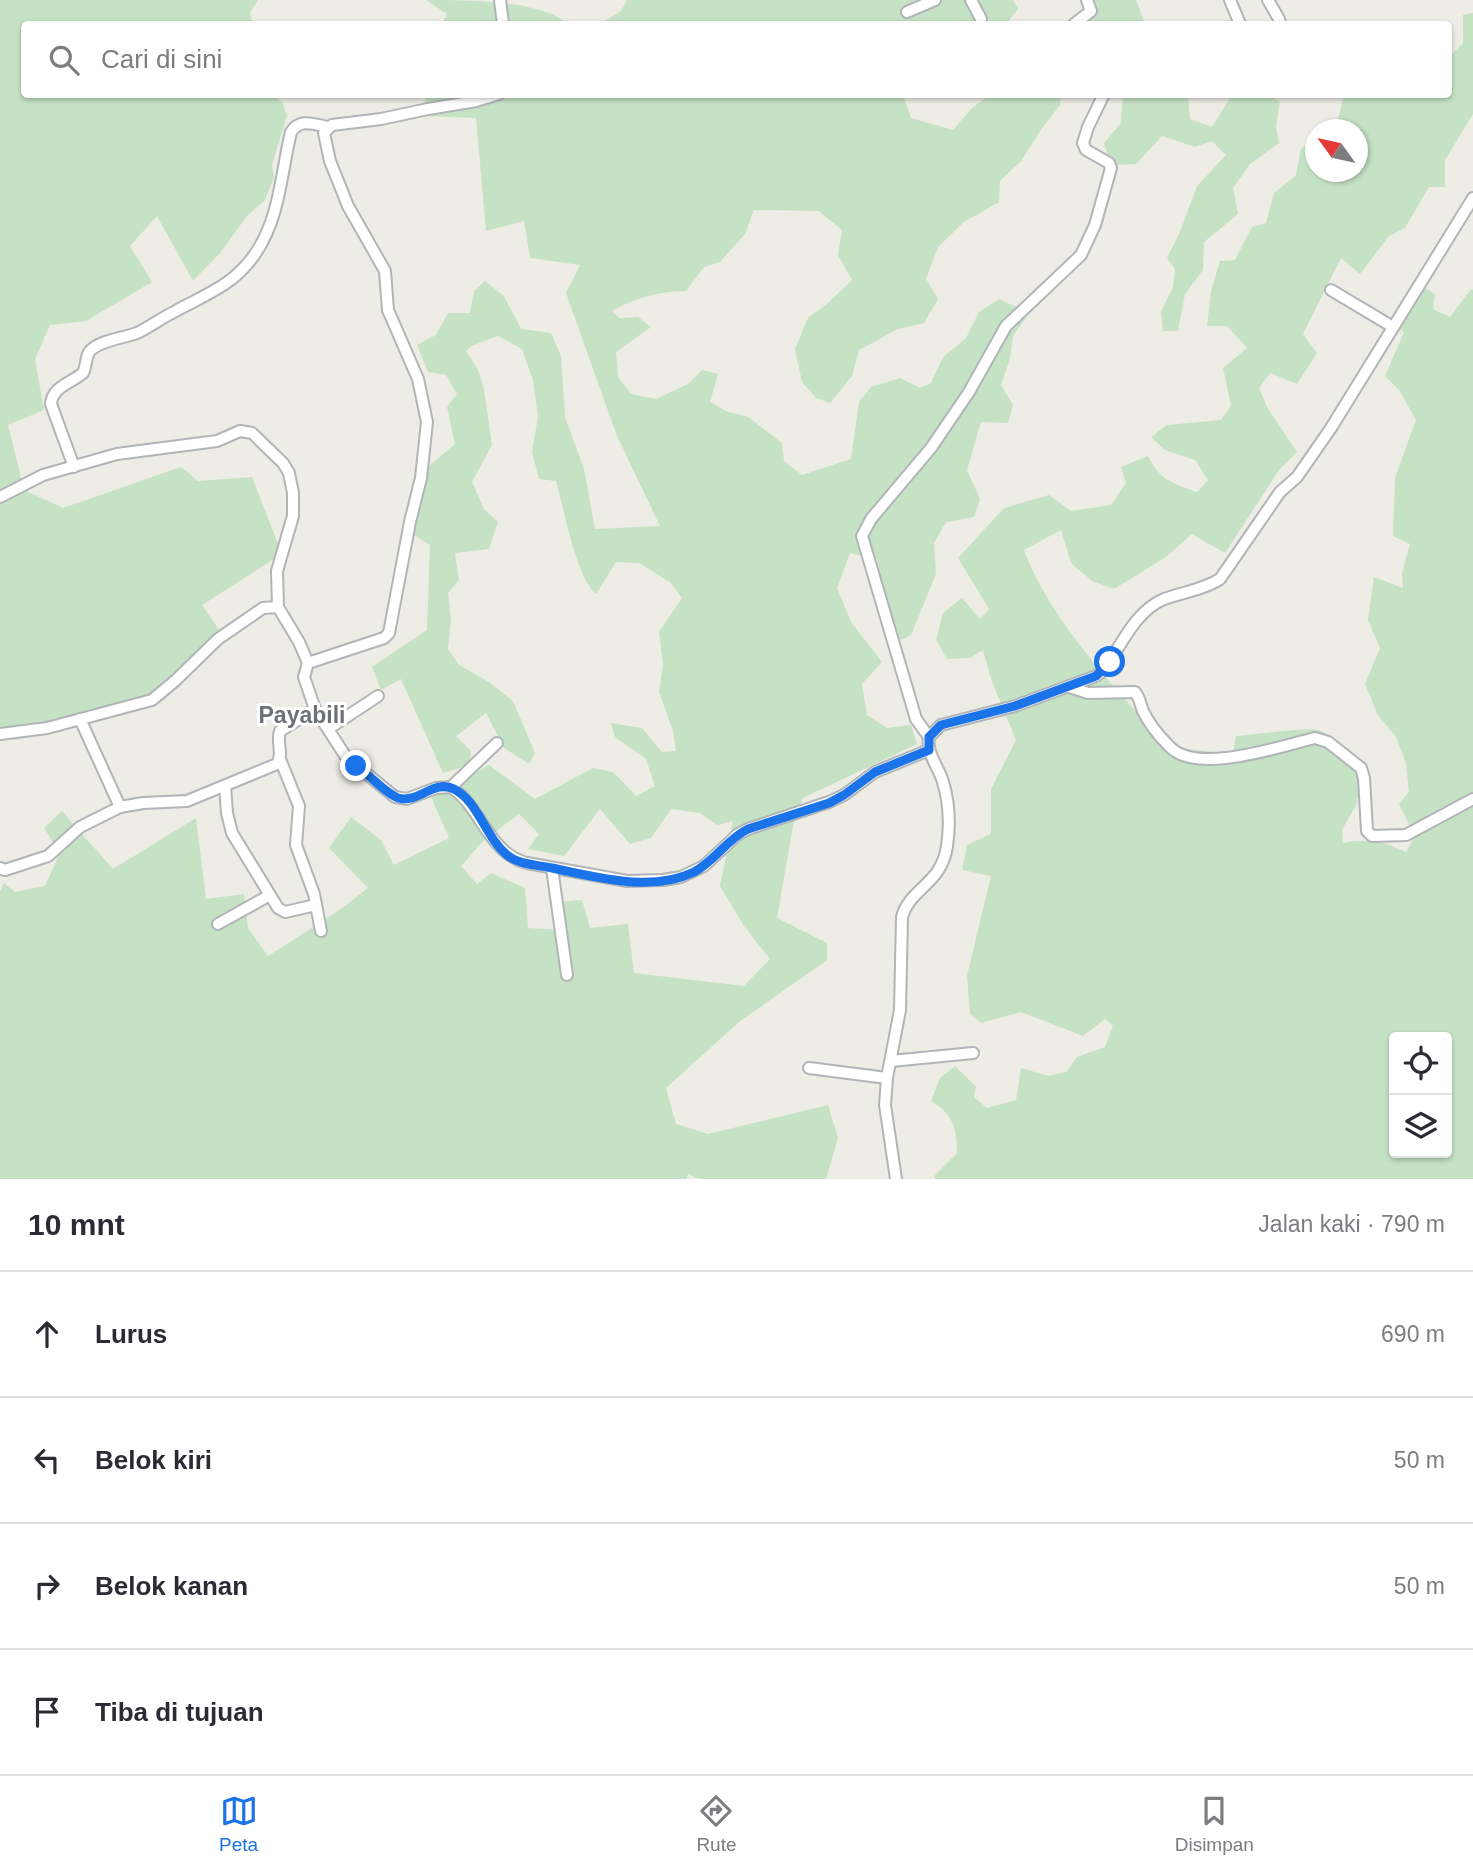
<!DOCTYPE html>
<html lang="id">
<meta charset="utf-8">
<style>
body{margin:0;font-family:Helvetica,sans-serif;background:#f7f7f7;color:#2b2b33}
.controls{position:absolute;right:21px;bottom:21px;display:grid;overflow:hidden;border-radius:7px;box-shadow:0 2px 5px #0004}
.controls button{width:63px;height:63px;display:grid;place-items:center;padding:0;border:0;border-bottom:2px solid #e1e1e2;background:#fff;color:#2b2b33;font:35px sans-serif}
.compass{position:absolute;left:1305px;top:119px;width:63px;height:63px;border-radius:50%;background:#fff;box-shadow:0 2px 5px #0004;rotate:303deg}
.stop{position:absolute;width:21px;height:21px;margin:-16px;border:5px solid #1a73e8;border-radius:50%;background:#fff}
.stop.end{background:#1a73e8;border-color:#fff;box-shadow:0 2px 7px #0008}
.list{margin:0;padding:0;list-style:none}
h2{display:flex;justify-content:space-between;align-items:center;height:91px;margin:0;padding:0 28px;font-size:30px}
h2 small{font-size:23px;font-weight:400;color:#7c7c81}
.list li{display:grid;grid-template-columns:46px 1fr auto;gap:21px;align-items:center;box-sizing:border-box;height:126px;padding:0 28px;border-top:2px solid #e1e1e2}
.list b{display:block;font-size:26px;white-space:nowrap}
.list em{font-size:23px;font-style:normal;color:#7c7c81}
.icon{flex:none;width:38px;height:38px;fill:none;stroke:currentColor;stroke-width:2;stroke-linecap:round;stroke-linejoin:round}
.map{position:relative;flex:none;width:1473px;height:1179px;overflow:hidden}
.search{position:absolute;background:#fff;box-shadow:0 2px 5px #0004;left:21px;right:21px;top:21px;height:77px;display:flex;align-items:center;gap:18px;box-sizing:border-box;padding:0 24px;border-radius:7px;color:#7c7c81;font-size:26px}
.sheet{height:595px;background:#fff}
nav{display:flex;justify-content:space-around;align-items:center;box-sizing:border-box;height:98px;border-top:2px solid #e1e1e2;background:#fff;font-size:19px;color:#7c7c81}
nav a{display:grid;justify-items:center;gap:4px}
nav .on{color:#1a73e8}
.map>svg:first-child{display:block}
.green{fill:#c5e2c5;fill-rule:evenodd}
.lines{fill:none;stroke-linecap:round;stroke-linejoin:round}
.minor-casing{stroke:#b2b5b8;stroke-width:14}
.minor{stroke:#fff;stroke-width:10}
.route{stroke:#1a73e8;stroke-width:9}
.labels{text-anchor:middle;stroke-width:6;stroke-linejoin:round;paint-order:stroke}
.quarter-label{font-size:23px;font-weight:bold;fill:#6e7276;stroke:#fff}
</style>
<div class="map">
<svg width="1473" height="1179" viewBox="0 0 1473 1179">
<rect width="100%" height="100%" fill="#edece5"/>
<g class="green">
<path d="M0 0H258L250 13 253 24H24V94L273 95 282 102 287 115 272 165 274 177 265 200 247 216 220 253 193 281 157 216 130 246 152 282 86 321 50 325 35 359 44 410 8 425 24 490 63 508 181 467 198 481 252 477 282 554 202 605 224 637 181 667 159 696 0 738Z"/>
<path d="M426 0C464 0 543 0 568 24H442L447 14Z"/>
<path d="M627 0H1013L1018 9 1006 24H600L621 11Z"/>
<path d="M1089 0H1136L1145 24H1089L1087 21 1092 9Z"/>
<path d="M1473 13V114L1445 160V187H1429L1405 228 1389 236 1360 274 1341 258 1303 334 1317 353 1297 384 1270 373 1259 388 1267 407 1297 452 1279 470 1225 553 1192 534 1166 557 1114 589 1092 581 1071 563 1061 530 1024 550C1049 618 1112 685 1161 739L1174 748 1233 754 1236 736C1250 735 1310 727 1319 730 1336 737 1356 754 1364 770L1356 805 1342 830 1343 843C1367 838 1384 841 1406 852L1415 836 1399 804 1409 792 1406 763 1396 737 1378 715 1365 684 1380 648 1368 620 1374 577 1403 588 1402 573 1410 544 1393 536 1395 478 1416 420 1399 390 1385 376 1404 332 1394 324 1419 285 1435 294 1433 309 1450 317 1471 289 1473 290V1179H935V1175L957 1153C957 1128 953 1114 931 1101L940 1078 955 1066 976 1087 974 1097 987 1108 1016 1100 1021 1068 1049 1076 1066 1072 1077 1057 1105 1047 1113 1026 1105 1019 1083 1036 1021 1012 981 1023 970 1014 967 976 991 876 962 870 967 845 991 834V789L1016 740 991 679 983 650 970 658 947 659 936 640 943 613 962 598 980 619 989 609 958 558 1004 508 1049 495 1071 511 1111 505 1126 483 1121 467 1148 456C1160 480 1172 483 1197 492L1208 480 1195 460 1165 450 1151 437 1167 425 1221 420 1231 405 1223 368 1247 348 1227 326H1207L1211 291 1220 261 1235 260 1252 227 1266 223 1274 193 1296 175 1301 149 1315 137 1316 172H1358V130L1325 129 1338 119 1344 95H1385L1387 97 1448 94 1449 57 1463 43V15ZM1394 1037H1447V1153H1394Z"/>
<path d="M426 95H903L911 118 953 130 972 108 990 95H1061L1060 105 1040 131 1021 161 1000 181 999 202 964 222 938 247 926 279 938 299 924 323 898 329 859 350 852 376 830 403 816 398 802 382 795 349 808 318 828 303 852 280 838 255 842 230 819 211 754 210 745 234 720 262 704 267 686 291C657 292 638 297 612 311L619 318 638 317 651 327 616 352 618 377 631 394 656 399 688 384 702 370 718 374 710 402 726 411 748 417 782 443 784 461 802 475 851 459 859 402 871 387 900 378 920 388 931 383 943 357 966 338 979 312 999 299 1029 313 1013 336 1010 359 1001 385 1013 405 1008 423 981 422 967 470 980 499 974 517 946 522 934 543 936 574 911 635 899 641 889 624 877 559 850 553 837 588 851 622 882 662 862 684 867 715 887 728 911 725 917 744 803 798 793 826 777 918 827 943V960L739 1022 666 1088 676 1124 708 1134 828 1105 838 1138 826 1179H699L688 1174 687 1179H0V891L4 883 15 892 45 886 60 853 44 828 62 811 113 869 196 818 206 899 244 894 248 928 268 956 341 909 368 888 329 848 351 817 381 840 394 865 449 838 431 797 489 765 535 799 593 768 613 772 636 796 655 786 646 759 615 737 611 723 642 728 662 752 676 751 673 731 659 692 663 664 659 632 682 598 670 582 639 563 616 562 596 594C576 577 564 509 556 481L539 479 532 452 538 417 533 380 522 349 498 336 471 346 466 351 478 370 484 389 492 445 472 482 484 509 498 522 489 549 455 553 459 580 448 593 451 619 448 649 459 665 489 682 513 701 535 753 529 764 504 748 486 713 456 736 471 751 469 765 443 773 401 679 381 690 372 667 427 630 430 545 411 533 429 466 455 444 447 407 457 394 446 375 428 372 417 345 436 335 448 313H470L474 291 485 281 504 296 521 329 551 333 561 356 565 417 584 469 595 529 660 526 617 436 566 293 580 265 530 258 524 221 486 231 476 118 423 116ZM600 809 630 844 651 838 671 809 700 813 717 825 733 821 720 886 744 926 770 959 744 986 634 973 628 924 590 928 582 900 559 902 560 930 528 928 525 888 491 873 477 884 461 866 484 840 519 814 539 834 528 849 564 856Z"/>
<path d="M1123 95H1188L1190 119 1212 127 1232 95H1269L1280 102 1276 126 1279 143 1250 164 1233 188 1238 214 1204 242 1203 270 1185 294 1178 331H1163L1161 312 1173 287 1175 269 1167 258 1180 232 1197 186 1226 155 1212 141 1195 147 1162 136 1136 164 1111 165 1104 143 1121 123Z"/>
</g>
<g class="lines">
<defs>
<g id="minor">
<path d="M500 0 503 24"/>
<path d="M971 0 981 19"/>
<path d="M1230 0 1240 24"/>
<path d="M1268 0 1279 19 1280 24"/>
<path d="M907 12 935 0"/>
<path d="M1074 24 1091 11 1087 0"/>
<path d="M1331 290 1393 327"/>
<path d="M74 467 51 404C52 387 71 383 83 373 87 366 85 354 92 349 103 340 123 338 137 333 150 327 161 318 174 312 206 294 233 286 255 254 280 218 281 173 291 132 300 118 313 124 328 127"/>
<path d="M0 497 43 475 117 454 217 441 240 431 252 433 283 463 289 473 293 493V516L277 571 278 607 299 642 308 663"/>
<path d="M1069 687 1088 693 1135 692C1140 698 1140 704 1143 711 1149 724 1160 737 1169 746 1196 776 1281 746 1315 738L1328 742 1361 768 1364 778 1367 831 1372 836 1406 835 1473 799"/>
<path d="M315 709 346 757 395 797 407 799 436 788 451 787C482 808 488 853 527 863L627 881 663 880 681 877 704 866 737 835 748 829 829 802 844 795 875 772 929 750"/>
<path d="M80 719 120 807"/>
<path d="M328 729 378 696"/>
<path d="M0 734 47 728 152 700 176 680 218 639 263 608 278 607"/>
<path d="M929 737 916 719 862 536 871 519 931 448 969 392 1006 326 1081 255 1095 225 1111 168 1109 163 1086 150 1083 143 1088 127 1104 94"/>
<path d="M280 759 299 806 296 845 314 894 321 931"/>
<path d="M225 786 227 813 232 833 278 908 285 912 316 905"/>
<path d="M451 787 497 743"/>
<path d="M0 868 5 870 48 856 80 827 120 807 143 803 187 801 277 764C284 754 276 742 280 731L315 709 304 677 308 663 384 638 389 633 410 522 421 478 427 422 418 379 388 310 385 271 348 206 330 161 324 133 332 125 381 119 428 109 476 101 499 94"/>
<path d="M552 868 567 975"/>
<path d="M218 924 270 895"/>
<path d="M891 1061 973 1053"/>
<path d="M809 1068 887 1078"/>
<path d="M896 1179 885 1105 887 1078 900 1010 902 917C909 889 942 884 947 846 950 826 949 802 943 782 939 767 926 754 929 737L941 725 1015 706 1096 676 1104 670C1121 646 1135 611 1164 599 1183 592 1203 590 1220 579L1280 492 1297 477 1331 428 1473 198"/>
</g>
</defs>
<use href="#minor" class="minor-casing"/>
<use href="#minor" class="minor"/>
</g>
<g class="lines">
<path class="route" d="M356 766C369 774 386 794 398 798 418 804 434 779 454 789 479 802 485 837 507 855 519 865 538 865 552 868 596 877 651 893 694 872 715 861 727 839 748 829L829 803 844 795 875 772 929 750V737L941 725 1015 706 1096 676 1110 662"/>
</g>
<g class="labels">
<g class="quarter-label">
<text x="302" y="723">Payabili</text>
</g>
</g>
</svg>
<div class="controls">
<button><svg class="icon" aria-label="locate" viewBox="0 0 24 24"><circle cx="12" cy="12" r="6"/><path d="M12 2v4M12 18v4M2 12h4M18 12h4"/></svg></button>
<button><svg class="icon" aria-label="layers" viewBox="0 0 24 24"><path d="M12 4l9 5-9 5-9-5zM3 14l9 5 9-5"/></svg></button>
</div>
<svg class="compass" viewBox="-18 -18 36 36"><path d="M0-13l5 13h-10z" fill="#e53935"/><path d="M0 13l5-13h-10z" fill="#7c7c81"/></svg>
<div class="stop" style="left:1110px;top:662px"></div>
<div class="stop end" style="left:356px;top:766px"></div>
<div class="search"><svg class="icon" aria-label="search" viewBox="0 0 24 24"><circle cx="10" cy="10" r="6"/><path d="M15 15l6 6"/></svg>Cari di sini</div>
</div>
<section class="sheet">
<h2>10 mnt<small>Jalan kaki · 790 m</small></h2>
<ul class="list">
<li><svg class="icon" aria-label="ahead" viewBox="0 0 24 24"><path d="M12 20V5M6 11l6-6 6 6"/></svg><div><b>Lurus</b></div><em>690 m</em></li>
<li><svg class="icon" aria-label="left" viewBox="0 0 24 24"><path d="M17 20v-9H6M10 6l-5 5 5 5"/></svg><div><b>Belok kiri</b></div><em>50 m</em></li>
<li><svg class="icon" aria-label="right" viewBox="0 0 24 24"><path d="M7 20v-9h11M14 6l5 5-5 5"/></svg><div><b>Belok kanan</b></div><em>50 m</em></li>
<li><svg class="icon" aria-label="arrive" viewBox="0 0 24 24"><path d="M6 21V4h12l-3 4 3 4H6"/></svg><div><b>Tiba di tujuan</b></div></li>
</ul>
</section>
<nav>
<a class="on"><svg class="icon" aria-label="map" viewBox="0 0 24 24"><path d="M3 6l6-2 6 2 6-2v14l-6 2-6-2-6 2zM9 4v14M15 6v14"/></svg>Peta</a>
<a><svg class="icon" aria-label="directions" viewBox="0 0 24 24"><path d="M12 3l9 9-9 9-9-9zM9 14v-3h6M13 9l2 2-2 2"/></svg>Rute</a>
<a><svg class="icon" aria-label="saved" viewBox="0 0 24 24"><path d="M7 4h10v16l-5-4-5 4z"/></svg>Disimpan</a>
</nav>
